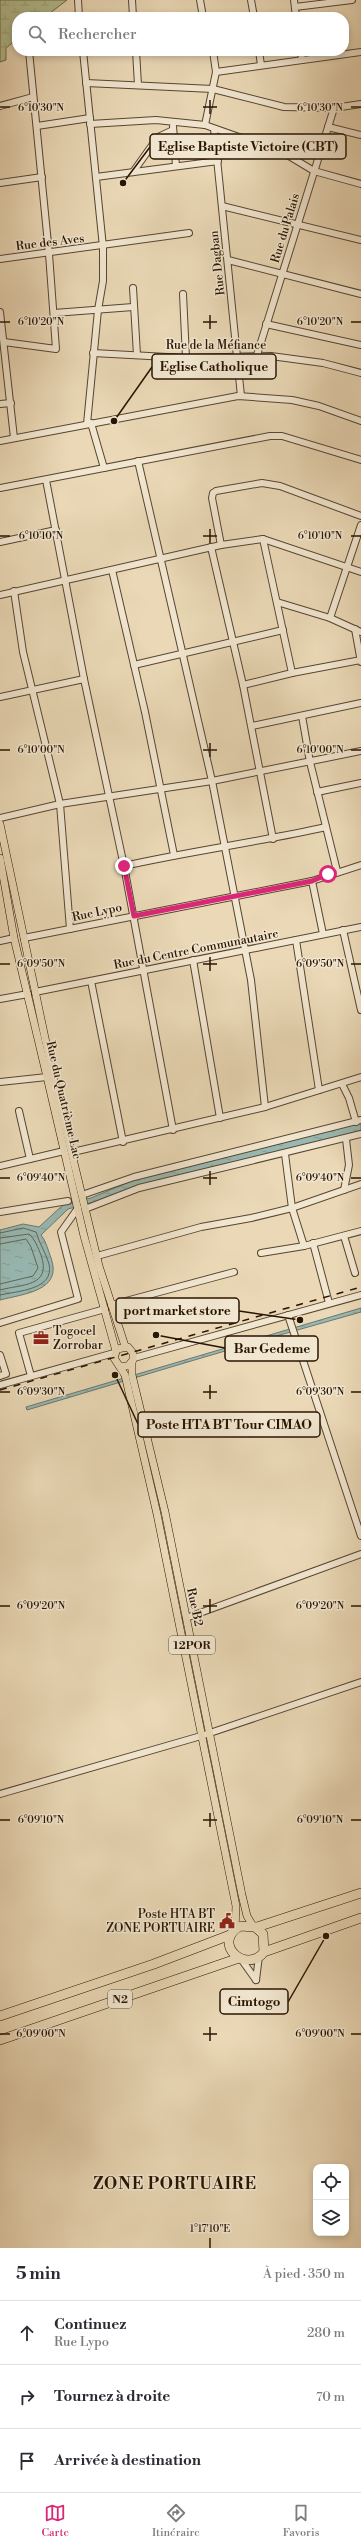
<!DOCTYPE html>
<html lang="fr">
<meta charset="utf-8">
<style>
body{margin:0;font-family:"Libre Bodoni",serif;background:#f2f2f3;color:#2b2b33}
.controls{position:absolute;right:12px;bottom:12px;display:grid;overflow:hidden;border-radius:8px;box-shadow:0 2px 6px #0003}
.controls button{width:36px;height:36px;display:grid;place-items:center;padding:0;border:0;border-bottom:1px solid #e1e1e2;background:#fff;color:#2b2b33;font:20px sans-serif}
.stop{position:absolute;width:12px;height:12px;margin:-9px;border:3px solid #db2777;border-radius:50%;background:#fff}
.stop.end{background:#db2777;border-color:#fff;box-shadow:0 1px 4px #0008}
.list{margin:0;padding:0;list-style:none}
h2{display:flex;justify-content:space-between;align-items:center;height:52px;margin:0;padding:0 16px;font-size:17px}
h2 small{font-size:13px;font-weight:400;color:#7c7c81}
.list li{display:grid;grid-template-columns:26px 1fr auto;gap:12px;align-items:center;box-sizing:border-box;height:64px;padding:0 16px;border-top:1px solid #e1e1e2}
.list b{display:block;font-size:15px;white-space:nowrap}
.list p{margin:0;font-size:13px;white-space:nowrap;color:#7c7c81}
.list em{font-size:13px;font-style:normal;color:#7c7c81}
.icon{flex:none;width:22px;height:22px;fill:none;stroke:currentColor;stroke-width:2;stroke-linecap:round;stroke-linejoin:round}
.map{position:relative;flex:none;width:361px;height:2248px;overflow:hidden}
.search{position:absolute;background:#fff;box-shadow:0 2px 6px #0003;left:12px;right:12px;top:12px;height:44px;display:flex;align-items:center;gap:10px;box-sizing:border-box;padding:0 14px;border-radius:16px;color:#7c7c81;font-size:15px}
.sheet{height:244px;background:#fff}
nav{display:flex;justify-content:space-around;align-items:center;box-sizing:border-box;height:56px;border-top:1px solid #e1e1e2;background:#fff;font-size:11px;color:#7c7c81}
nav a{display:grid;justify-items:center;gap:2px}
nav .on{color:#db2777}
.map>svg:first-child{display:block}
.wetland{fill:url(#wetland-marsh);stroke:#6e6a4a}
.water{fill:url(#water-ripples);stroke:#6b776c}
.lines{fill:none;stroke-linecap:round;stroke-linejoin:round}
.shore{stroke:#60665a;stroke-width:1}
.minor-casing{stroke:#58452f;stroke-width:8}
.major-casing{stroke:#281402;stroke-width:8}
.highway-casing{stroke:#281402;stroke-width:10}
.minor{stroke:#f1e6d0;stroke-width:6}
.major{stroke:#ead8b6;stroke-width:7}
.highway{stroke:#ead8b6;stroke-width:9}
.rail{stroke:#281402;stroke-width:1.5;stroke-dasharray:7 7;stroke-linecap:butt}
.route{stroke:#db2777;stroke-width:5}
.ticks{fill:none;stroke:#281402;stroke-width:1.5}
.labels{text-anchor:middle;stroke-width:3;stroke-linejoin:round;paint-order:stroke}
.shield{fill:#f1e6d0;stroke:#645340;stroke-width:1}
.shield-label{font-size:11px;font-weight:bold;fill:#281402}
.street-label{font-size:12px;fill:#281402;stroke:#f1e6d0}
.poi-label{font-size:12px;fill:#281402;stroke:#f1e6d0;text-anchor:start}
.district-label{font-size:16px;font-weight:bold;letter-spacing:1px;fill:#281402;stroke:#f1e6d0}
.ticks-label{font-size:10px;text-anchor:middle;fill:#281402;stroke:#f1e6d0;stroke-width:3;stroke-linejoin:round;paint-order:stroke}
.leader{fill:none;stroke:#281402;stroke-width:1.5}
.callout-dot{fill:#281402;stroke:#f1e6d0;stroke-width:1.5}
.callout{fill:#f1e6d0;stroke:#281402;stroke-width:1.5}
.callout-label{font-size:13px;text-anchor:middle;font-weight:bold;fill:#281402}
</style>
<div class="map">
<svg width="361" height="2248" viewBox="0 0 361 2248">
<defs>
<pattern id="wetland-marsh" width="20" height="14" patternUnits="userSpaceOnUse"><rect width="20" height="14" fill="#b4bf91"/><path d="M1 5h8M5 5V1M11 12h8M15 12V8" fill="none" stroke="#9ba37b"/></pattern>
<pattern id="water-ripples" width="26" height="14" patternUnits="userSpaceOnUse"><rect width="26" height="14" fill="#98b9b3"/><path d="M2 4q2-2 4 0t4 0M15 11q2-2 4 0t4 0" fill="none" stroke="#839e98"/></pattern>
</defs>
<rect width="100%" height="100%" fill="#ead8b6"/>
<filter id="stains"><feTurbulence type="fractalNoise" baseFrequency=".005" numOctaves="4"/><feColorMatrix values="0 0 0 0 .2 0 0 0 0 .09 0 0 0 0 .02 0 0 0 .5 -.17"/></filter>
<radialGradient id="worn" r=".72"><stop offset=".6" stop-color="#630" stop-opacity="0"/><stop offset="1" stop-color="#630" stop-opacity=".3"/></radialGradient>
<path class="wetland" d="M0 0H67L45 17H17V39L6 48V60L0 62Z"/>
<g class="water">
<path d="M361 1123V1130L353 1133 68 1209 41 1235C46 1241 48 1250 51 1258 63 1291 23 1294 0 1300V1230L23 1224 39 1227 64 1204 91 1198 134 1180Z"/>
<path d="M361 1308V1312C249 1343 138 1377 27 1410L26 1407Z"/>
</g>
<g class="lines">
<g class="shore">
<path d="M0 1233 23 1228 36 1232C39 1243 46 1253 49 1264 55 1290 17 1291 0 1295"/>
<path d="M0 1238 29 1234C35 1239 38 1248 41 1255 52 1287 22 1284 0 1290"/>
<path d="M0 1244 26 1239 31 1247 38 1268 33 1276 0 1284"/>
</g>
<defs>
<g id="minor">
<path d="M78 0 79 17"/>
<path d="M132 0 133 17"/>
<path d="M200 0 203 17"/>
<path d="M251 0 254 17"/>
<path d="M294 0 296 17"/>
<path d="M295 7 352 0"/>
<path d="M83 51 103 247V281L98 310 87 424"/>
<path d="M136 51 138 85"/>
<path d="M259 51 261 65"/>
<path d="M301 51 302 60"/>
<path d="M216 72 361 52"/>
<path d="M86 83 213 89 284 107 334 108 361 104"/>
<path d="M0 106 33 97"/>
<path d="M90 124 156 120 205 125 284 153 314 171 361 184"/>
<path d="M205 125 216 72 213 51"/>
<path d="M37 126 90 118"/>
<path d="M173 126 176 166"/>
<path d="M328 127 361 135"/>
<path d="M214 129 241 396"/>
<path d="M133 172 158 137 173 130"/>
<path d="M96 177 218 161"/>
<path d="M0 183 42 177"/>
<path d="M222 206 361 240"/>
<path d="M0 259 189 233"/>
<path d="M228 260 361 294"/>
<path d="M133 288 137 355"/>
<path d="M183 294 186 358"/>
<path d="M0 312 14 438"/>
<path d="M54 313 133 307"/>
<path d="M266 324 361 345"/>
<path d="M4 342 56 349 49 254 29 51"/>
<path d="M93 353 186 358 271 356 323 363 361 373"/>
<path d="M257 355 334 108"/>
<path d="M0 404 11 403"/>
<path d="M91 423 104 468"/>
<path d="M0 441 238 396 292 400 319 406 361 421"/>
<path d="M138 461 212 781 251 980 265 1107"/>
<path d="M46 480 84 679 124 866 173 1130"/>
<path d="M0 488 270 436H282L361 460"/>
<path d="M263 539 292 673"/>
<path d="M0 542 56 530"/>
<path d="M221 545 212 498 213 493 216 491 262 483 280 486 361 516"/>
<path d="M211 547 243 685 273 839"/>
<path d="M112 570 145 712 174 855"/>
<path d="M14 591 23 652 60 804 70 929"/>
<path d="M0 595 221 545 263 539 361 572"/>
<path d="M277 602 330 618 361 632"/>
<path d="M330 618 361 525"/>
<path d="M355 629 361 662"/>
<path d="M134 665 283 630"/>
<path d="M243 685 292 673 361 660"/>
<path d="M0 697 84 679"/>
<path d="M302 716 310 762 337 871"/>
<path d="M252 726 361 703"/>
<path d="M317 792 361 783"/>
<path d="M0 818 60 804 212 781 361 751"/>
<path d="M124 866C191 851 259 842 326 827"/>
<path d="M312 881 323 934"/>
<path d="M343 930 361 1010"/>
<path d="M24 938 312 881 361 865"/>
<path d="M296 940 319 1090"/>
<path d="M0 941 14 938"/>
<path d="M193 960 220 1118"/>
<path d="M91 981 123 1142"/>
<path d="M35 992 361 927"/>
<path d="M0 999 28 994"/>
<path d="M0 1082 47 1077"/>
<path d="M342 1084 349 1098 356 1122"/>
<path d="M19 1111 30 1159"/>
<path d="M73 1152 265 1107 361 1077"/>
<path d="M285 1154 292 1208 304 1246"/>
<path d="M0 1166 64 1151"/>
<path d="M344 1190 349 1165 346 1139"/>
<path d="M82 1195 134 1177 361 1120"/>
<path d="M85 1209 139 1188 361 1134"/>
<path d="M0 1212 68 1201"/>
<path d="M344 1236 355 1273"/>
<path d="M313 1243 329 1303"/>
<path d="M261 1253 304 1246 361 1231"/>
<path d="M97 1256 201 1227 251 1218 292 1208 361 1184"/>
<path d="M111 1305 234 1272"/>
<path d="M288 1315 361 1536"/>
<path d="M0 1323 78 1299 61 1232 78 1208"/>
<path d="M0 1355 6 1374 0 1376"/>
<path d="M134 1358 361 1295"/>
<path d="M31 1376 19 1333 105 1309"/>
<path d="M0 1385 114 1353"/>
<path d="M186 1618 361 1554"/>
<path d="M0 1794 201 1736 361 1682"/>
<path d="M241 1959 256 1980"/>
<path d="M256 1980 259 1956"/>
</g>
<g id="major">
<path d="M0 824 53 1076 99 1266 125 1346"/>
<path d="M0 858 14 938 47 1077 84 1236 116 1351"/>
<path d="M132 1363V1375L165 1512 242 1895 247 1916 253 1926"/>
<path d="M120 1366H128L133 1360V1353L128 1347 117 1349 114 1358 125 1375 157 1514 236 1906 235 1929"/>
</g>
<g id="highway">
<path d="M257 1927 361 1893"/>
<path d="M264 1952 263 1934 255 1927 240 1926C211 1943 246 1975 264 1952L361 1918"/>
<path d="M0 2016 154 1964 230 1935"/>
<path d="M0 2040 239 1958"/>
</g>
</defs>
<use href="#minor" class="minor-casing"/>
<use href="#major" class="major-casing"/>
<use href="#highway" class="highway-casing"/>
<use href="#minor" class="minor"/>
<use href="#major" class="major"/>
<use href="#highway" class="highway"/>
<path class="rail" d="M0 1390 361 1287"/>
</g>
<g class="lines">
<path class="route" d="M124 866 134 916 312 881 328 874"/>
</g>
<path class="ticks" d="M210 100V114M0 107H10M203 107H217M351 107H361M210 315V329M0 322H10M203 322H217M351 322H361M210 529V543M0 536H10M203 536H217M351 536H361M210 743V757M0 750H10M203 750H217M351 750H361M210 957V971M0 964H10M203 964H217M351 964H361M210 1171V1185M0 1178H10M203 1178H217M351 1178H361M210 1385V1399M0 1392H10M203 1392H217M351 1392H361M210 1599V1613M0 1606H10M203 1606H217M351 1606H361M210 1813V1827M0 1820H10M203 1820H217M351 1820H361M210 2027V2041M0 2034H10M203 2034H217M351 2034H361M210 2238V2248"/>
<defs>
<symbol id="office-bare" viewBox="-9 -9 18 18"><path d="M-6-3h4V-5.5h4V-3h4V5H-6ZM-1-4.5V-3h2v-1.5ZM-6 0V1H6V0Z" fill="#8f2418" stroke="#f1e6d0" stroke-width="2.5" paint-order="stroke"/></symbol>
<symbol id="civic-bare" viewBox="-9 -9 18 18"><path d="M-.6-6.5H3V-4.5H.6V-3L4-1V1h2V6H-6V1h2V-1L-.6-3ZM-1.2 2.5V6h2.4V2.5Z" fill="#8f2418" stroke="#f1e6d0" stroke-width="2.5" paint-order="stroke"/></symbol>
</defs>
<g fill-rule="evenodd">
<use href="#office-bare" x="30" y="1327" width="22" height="22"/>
<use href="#civic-bare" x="216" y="1910" width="22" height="22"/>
</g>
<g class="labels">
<g class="shield">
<rect x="169" y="1636" width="46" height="18" rx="3"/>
<rect x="108" y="1990" width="24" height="18" rx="3"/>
</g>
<g class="shield-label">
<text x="192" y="1649">12POR</text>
<text x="120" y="2003">N2</text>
</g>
<g class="street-label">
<text transform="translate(285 228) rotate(-73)" y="4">Rue du Palais</text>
<text transform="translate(50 242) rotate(-7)" y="4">Rue des Aves</text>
<text transform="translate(217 263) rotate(-96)" y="4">Rue Dagban</text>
<text x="216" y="349">Rue de la Méfiance</text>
<text transform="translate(97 912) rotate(-12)" y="4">Rue Lypo</text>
<text transform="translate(196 949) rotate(-11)" y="4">Rue du Centre Communautaire</text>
<text transform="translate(64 1100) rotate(77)" y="4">Rue du Quatrième Lac</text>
<text transform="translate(195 1607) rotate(78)" y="4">Rue B2</text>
</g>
<g class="poi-label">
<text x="53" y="1335">Togocel<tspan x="53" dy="14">Zorrobar</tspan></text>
<text x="215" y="1918" text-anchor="end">Poste HTA BT<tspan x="215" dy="14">ZONE PORTUAIRE</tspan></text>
</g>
<g class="district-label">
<text x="175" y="2189">ZONE PORTUAIRE</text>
</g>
</g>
<g class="ticks-label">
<text x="41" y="111">6°10'30"N</text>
<text x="320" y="111">6°10'30"N</text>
<text x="41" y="325">6°10'20"N</text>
<text x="320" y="325">6°10'20"N</text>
<text x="41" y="539">6°10'10"N</text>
<text x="320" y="539">6°10'10"N</text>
<text x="41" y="753">6°10'00"N</text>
<text x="320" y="753">6°10'00"N</text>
<text x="41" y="967">6°09'50"N</text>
<text x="320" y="967">6°09'50"N</text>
<text x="41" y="1181">6°09'40"N</text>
<text x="320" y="1181">6°09'40"N</text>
<text x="41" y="1395">6°09'30"N</text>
<text x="320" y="1395">6°09'30"N</text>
<text x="41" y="1609">6°09'20"N</text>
<text x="320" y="1609">6°09'20"N</text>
<text x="41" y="1823">6°09'10"N</text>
<text x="320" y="1823">6°09'10"N</text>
<text x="41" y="2037">6°09'00"N</text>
<text x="320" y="2037">6°09'00"N</text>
<text x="210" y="2232">1°17'10"E</text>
</g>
<path class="leader" d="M123 183L150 147M114 421L152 367M300 1320L239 1311M156 1335L225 1348M115 1375L138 1424M326 1936L288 2002"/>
<g class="callout-dot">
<circle cx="123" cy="183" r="4"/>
<circle cx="114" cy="421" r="4"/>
<circle cx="300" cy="1320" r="4"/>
<circle cx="156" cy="1335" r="4"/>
<circle cx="115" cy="1375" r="4"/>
<circle cx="326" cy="1936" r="4"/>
</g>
<g class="callout">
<rect x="150" y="134" width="196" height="25" rx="4"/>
<rect x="152" y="354" width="124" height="25" rx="4"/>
<rect x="116" y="1298" width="123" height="25" rx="4"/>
<rect x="225" y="1336" width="93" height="25" rx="4"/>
<rect x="138" y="1412" width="182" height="25" rx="4"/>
<rect x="220" y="1989" width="68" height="25" rx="4"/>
</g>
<g class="callout-label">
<text x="248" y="151">Eglise Baptiste Victoire (CBT)</text>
<text x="214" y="371">Eglise Catholique</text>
<text x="177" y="1315">port market store</text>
<text x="272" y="1353">Bar Gedeme</text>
<text x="229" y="1429">Poste HTA BT Tour CIMAO</text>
<text x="254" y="2006">Cimtogo</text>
</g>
<rect width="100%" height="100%" filter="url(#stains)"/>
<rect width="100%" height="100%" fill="url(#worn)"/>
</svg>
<div class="controls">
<button><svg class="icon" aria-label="locate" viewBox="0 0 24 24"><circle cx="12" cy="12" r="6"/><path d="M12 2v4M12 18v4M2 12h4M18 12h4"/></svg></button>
<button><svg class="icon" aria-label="layers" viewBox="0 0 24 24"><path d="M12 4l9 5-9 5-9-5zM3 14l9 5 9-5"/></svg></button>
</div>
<div class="stop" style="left:328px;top:874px"></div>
<div class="stop end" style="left:124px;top:866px"></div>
<div class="search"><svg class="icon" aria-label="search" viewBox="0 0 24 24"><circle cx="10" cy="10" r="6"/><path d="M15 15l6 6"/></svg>Rechercher</div>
</div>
<section class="sheet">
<h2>5 min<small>À pied · 350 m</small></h2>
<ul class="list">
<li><svg class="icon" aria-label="ahead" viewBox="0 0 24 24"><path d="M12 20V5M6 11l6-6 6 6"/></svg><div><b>Continuez</b><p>Rue Lypo</p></div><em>280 m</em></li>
<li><svg class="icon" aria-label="right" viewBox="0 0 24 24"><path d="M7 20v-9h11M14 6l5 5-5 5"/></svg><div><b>Tournez à droite</b></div><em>70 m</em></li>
<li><svg class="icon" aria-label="arrive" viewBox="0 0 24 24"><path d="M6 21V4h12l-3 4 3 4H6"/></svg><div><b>Arrivée à destination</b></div></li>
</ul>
</section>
<nav>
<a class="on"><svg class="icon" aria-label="map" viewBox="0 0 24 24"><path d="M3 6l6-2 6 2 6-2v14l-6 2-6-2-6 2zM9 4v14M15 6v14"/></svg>Carte</a>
<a><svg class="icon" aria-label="directions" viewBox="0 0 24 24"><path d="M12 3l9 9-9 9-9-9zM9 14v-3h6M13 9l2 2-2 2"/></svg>Itinéraire</a>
<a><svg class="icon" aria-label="saved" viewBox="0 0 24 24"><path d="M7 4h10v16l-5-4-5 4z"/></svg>Favoris</a>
</nav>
